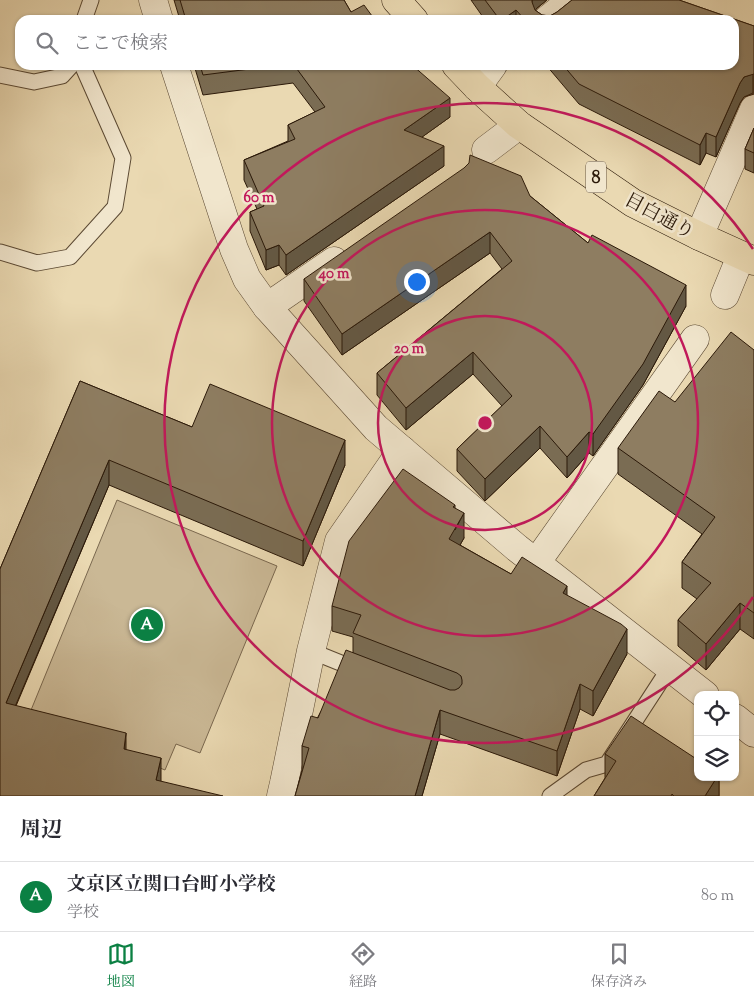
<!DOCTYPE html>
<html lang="ja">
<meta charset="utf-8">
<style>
body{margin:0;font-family:"Sorts Mill Goudy","Noto Serif JP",serif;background:#f7f7f7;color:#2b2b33}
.controls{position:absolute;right:15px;bottom:15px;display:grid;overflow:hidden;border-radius:10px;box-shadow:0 1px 4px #0004}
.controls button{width:45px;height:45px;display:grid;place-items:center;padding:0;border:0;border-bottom:1px solid #e1e1e2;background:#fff;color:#2b2b33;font:25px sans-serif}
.you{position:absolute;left:416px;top:281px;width:18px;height:18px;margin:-12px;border:4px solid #fff;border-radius:50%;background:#1a73e8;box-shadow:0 0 0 8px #1a73e833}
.badge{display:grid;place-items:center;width:32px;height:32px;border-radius:50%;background:#0b8043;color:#fff;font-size:16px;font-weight:700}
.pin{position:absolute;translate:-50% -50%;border:2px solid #fff;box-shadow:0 1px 5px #0006}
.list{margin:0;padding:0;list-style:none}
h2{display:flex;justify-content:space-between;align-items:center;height:65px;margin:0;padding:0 20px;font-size:21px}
h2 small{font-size:16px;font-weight:400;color:#7c7c81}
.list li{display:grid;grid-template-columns:32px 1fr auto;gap:15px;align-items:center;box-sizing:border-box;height:70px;padding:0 20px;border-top:1px solid #e1e1e2}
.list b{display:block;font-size:19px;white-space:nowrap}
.list p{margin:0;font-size:16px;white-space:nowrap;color:#7c7c81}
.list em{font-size:16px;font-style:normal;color:#7c7c81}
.icon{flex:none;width:28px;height:28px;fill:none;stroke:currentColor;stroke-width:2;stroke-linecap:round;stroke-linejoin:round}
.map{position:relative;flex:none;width:754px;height:796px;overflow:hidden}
.search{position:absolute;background:#fff;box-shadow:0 1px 4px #0004;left:15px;right:15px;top:15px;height:55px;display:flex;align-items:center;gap:12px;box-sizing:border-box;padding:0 18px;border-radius:15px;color:#7c7c81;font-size:19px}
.sheet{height:135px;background:#fff}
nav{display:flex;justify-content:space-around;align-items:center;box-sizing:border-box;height:70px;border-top:1px solid #e1e1e2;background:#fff;font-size:14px;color:#7c7c81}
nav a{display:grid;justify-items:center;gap:2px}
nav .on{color:#0b8043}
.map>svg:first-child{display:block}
.green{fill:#cab895;stroke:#7a684f}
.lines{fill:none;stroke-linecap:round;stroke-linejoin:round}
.lane-casing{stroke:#5b4933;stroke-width:17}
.street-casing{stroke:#5b4933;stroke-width:29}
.primary-casing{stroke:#2b1909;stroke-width:29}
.lane{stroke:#f1e6cd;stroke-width:15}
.street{stroke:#f1e6cd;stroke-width:28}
.primary{stroke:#ead9b2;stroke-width:28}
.wall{fill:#7a6c53;stroke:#2b1909}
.shaded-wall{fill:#635844;stroke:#2b1909}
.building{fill:#8e7d61;stroke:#2b1909}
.ring{fill:none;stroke:#c2185b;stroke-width:2.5}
.labels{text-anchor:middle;stroke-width:5;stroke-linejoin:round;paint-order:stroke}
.shield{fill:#f1e6cd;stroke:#665644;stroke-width:1}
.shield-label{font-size:18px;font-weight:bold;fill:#2b1909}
.street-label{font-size:19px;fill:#2b1909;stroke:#f1e6cd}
.centre{fill:#c2185b;stroke:#f1e6cd;stroke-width:2.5}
.ring-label{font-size:15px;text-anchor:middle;font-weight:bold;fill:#c2185b;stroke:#f1e6cd;stroke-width:5;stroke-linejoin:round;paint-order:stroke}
</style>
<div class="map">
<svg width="754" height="796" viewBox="0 0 754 796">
<rect width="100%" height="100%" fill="#ead9b2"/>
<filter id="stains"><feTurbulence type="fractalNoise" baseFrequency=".004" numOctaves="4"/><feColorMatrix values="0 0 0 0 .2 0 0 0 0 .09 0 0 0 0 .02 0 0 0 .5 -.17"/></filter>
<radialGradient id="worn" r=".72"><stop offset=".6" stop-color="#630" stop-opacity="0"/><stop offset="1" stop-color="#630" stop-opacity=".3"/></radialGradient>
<path class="green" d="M117 500 277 566 200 753 176 744 165 770 29 715Z"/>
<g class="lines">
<defs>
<g id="lane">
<path d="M84 20 91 0"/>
<path d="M0 75 34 82 62 76 72 65"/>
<path d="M0 252 37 263 70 257 115 207 123 158 82 65"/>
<path d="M311 651 358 670"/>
<path d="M550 796 586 770 607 764 670 667"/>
</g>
<g id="street">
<path d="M153 0 159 20"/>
<path d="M547 20 572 0"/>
<path d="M174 65 234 249 247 279 267 307 376 428 517 548 705 695"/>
<path d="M477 87 493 65"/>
<path d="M486 150 519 125"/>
<path d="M699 236 754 109"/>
<path d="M725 295 741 256"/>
<path d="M267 307 334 261"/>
<path d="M536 563 695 339"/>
<path d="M735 718 754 733"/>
<path d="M281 796 284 783 311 651 339 541 402 450"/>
</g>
<g id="primary">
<path d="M396 0 414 20"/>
<path d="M456 65 477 87 519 125 633 203 699 236 754 261"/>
</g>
</defs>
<use href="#lane" class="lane-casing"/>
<use href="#street" class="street-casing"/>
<use href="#primary" class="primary-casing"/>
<use href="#lane" class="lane"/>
<use href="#street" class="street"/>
<use href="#primary" class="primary"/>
</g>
<g class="wall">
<path d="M174 0H344L351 12 375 20H180Z"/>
<path d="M471 0H547L535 10 542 15 550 16 557 12 572 0H679L754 26V94L744 97 740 103 716 157 706 153 700 165 579 104 546 65H734V20H485Z"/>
<path d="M194 65H412L450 117 422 137 444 166 286 275 279 265 266 270 250 231V212L257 209 244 180V160L288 141V125L315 112 293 83 203 95Z"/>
<path d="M754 128V173L745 169V149Z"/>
<path d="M530 196 588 243 686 306 643 385 593 456 589 453 567 478 540 448 485 501 457 471V449L502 406 473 374 406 430 377 395V373L502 269 490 253 342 355 304 301V279Z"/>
<path d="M754 350V639L740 629 706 670 678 646V620L697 599 682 588V562L702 534 618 474V448L675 402Z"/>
<path d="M80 381 192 427 345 465 303 566 109 485 16 706 0 796V569Z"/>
<path d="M455 508 464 538 460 545 511 574 567 595 627 654 593 716 580 709 557 776 440 734 422 796H295L302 770V746L353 653V637L332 631V606Z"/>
<path d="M605 754 719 777V796H594L605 778Z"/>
</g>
<g class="shaded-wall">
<path d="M532 0H547L537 8 533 14 532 20Z"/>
<path d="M516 10V20H502Z"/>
<path d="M753 74V93L744 97 740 103 716 157V137L740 83 744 77Z"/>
<path d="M450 98V117L404 150V130Z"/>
<path d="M706 133V153L700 165V145Z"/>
<path d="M444 146V166L286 275V255Z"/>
<path d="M490 232V253L342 355V334Z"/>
<path d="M279 245V265L266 270V250Z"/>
<path d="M686 285V306L643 385 593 456V434Z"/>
<path d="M473 352V374L406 430V408Z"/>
<path d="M540 426V448L485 501V479Z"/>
<path d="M589 432V453L567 478V457Z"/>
<path d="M345 440V465L303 566V541Z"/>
<path d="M109 460V485L6 728V703Z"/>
<path d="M455 505V530L464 513V538L449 564V539L453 507Z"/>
<path d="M567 586V611L563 593Z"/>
<path d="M740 603V629L706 670V644Z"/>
<path d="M627 629V654L593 716V691Z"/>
<path d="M580 684V709L557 776V751Z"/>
<path d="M440 710V734L422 796H415Z"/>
<path d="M126 733V758L124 749Z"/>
<path d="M161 758V783L156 780Z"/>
<path d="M717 777H719V796H705Z"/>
</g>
<g class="building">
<path d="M180 0H344L351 12 364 5 375 20H186Z"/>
<path d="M485 0H532V2L535 10 542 15 550 16 557 12 572 0H679L754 26V74L744 77 740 83 716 137 706 133 700 145 579 84 563 65H734V20H525L516 10 502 20H500Z"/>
<path d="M200 65H281L203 75Z"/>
<path d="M294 65H412L450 98 404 130 444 146 286 255 279 245 266 250 250 212 264 206 244 160 295 139 288 125 325 107Z"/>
<path d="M754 128V153L745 149Z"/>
<path d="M470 155 521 176 530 196 588 243 592 235 686 285 643 364 593 434 589 432 567 457 540 426 485 479 457 449 512 396 473 352 406 408 377 373 512 261 490 232 342 334 304 279 464 168 469 163Z"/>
<path d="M731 332 754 350V613L740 603 706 644 678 620 711 583 682 562 715 517 618 448 659 391 675 402Z"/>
<path d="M80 381 192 427 210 384 345 440 303 541 109 460 6 703 126 733 124 749 161 758 156 780 223 796H0V569Z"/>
<path d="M403 469 455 505 453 507 464 513 449 539 511 574 522 557 567 586 563 593 621 624 627 629 593 691 580 684 557 751 440 710 415 796H295L309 748 302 746 311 716 318 718 346 650 450 690H455L459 688 462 684V680L461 676 457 673 353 633 361 615 332 606 349 541Z"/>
<path d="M631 716 698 760V777H717L705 796H674L672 794 671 796H594L616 761 605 754Z"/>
</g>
<g class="ring">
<circle cx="485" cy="423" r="107"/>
<circle cx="485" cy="423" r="213"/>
<path d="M753 597A320 320 0 1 1 753 249"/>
</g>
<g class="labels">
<rect class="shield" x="586" y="161.5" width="20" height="31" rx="4"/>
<g class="shield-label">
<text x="596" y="183">8</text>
</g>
<g class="street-label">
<text transform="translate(660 215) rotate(28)" y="7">目白通り</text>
</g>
</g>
<circle cx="485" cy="423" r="8" class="centre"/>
<g class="ring-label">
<text x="259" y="202">60 m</text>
<text x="334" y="278">40 m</text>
<text x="409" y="353">20 m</text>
</g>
<rect width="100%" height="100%" filter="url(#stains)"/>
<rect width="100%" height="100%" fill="url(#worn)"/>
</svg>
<div class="controls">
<button><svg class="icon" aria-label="locate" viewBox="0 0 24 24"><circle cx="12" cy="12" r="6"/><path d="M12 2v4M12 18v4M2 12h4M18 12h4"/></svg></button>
<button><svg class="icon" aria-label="layers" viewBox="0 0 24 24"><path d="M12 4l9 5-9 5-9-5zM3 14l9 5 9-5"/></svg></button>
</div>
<div class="you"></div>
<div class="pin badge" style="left:147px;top:625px">A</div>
<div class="search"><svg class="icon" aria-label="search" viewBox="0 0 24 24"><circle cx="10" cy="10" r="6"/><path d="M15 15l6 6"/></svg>ここで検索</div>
</div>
<section class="sheet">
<h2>周辺<small></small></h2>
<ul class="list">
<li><span class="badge">A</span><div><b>文京区立関口台町小学校</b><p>学校</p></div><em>80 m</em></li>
</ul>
</section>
<nav>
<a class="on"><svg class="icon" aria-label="map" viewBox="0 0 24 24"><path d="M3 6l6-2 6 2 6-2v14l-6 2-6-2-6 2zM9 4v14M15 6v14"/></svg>地図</a>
<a><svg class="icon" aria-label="directions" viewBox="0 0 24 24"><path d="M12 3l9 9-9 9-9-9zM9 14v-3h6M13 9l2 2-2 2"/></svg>経路</a>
<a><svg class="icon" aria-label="saved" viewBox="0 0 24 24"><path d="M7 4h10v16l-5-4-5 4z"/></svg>保存済み</a>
</nav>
